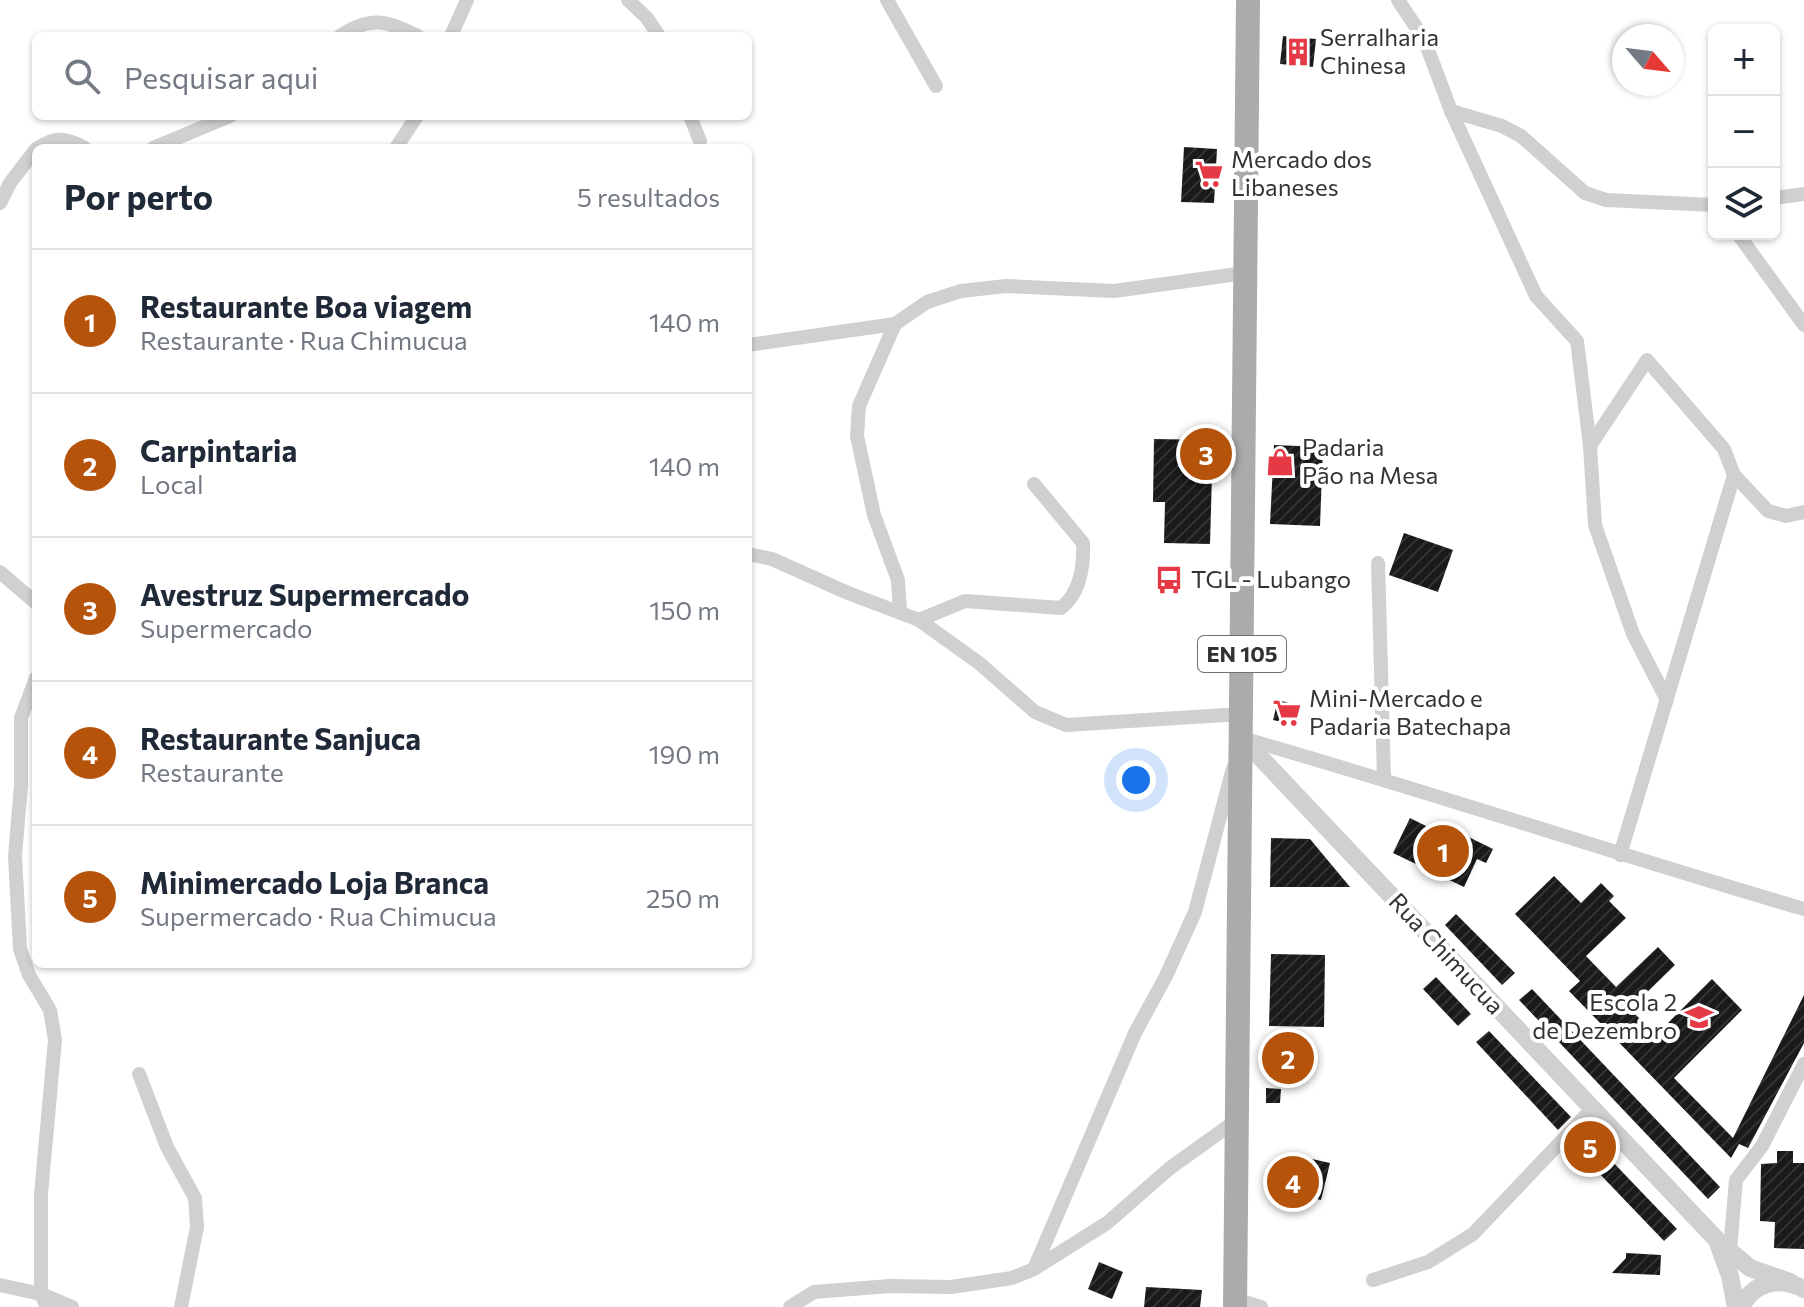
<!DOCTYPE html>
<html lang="pt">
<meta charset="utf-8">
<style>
body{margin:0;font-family:Commissioner,sans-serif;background:#f2f2f3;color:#1f2937}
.controls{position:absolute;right:24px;top:24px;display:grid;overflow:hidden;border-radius:12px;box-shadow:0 2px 6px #0004}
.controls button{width:72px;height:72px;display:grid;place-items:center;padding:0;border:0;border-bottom:2px solid #e0e1e3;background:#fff;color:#1f2937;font:40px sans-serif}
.compass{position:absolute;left:1612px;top:24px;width:72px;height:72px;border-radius:50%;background:#fff;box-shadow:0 2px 6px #0004;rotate:118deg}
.you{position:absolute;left:1136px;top:780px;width:28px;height:28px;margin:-20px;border:6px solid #fff;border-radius:50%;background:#1a73e8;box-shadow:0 0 0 12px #1a73e833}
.badge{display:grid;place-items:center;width:52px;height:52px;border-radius:50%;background:#b45309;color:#fff;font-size:26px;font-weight:700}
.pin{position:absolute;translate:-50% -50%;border:4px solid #fff;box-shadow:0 2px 8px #0006}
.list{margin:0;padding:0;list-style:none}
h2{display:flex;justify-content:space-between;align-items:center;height:104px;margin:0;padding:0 32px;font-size:34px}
h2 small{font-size:26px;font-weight:400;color:#747a83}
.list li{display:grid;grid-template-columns:52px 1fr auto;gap:24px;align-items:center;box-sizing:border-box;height:144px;padding:0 32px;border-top:2px solid #e0e1e3}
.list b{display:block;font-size:30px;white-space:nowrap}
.list p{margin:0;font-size:26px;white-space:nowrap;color:#747a83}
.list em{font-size:26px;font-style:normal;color:#747a83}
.icon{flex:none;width:44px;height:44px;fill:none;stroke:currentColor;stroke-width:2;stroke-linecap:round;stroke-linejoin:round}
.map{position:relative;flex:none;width:1804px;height:1307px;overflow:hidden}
.search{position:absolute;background:#fff;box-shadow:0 2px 6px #0004;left:32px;top:32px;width:720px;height:88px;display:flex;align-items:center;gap:20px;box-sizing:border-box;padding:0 28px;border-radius:12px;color:#747a83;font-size:30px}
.panel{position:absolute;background:#fff;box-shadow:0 2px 6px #0004;left:32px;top:144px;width:720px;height:824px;border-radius:12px}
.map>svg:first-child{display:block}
.building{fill:url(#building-hatch)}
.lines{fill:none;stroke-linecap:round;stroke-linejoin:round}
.minor{stroke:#d0d0d0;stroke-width:14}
.tertiary{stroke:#d0d0d0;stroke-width:18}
.primary{stroke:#ababab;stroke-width:24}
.labels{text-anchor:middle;stroke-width:8;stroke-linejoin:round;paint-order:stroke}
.shield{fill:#fff;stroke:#707070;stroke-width:2}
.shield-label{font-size:22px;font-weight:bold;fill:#333}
.poi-label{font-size:24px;fill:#333;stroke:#fff;text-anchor:start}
.street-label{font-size:24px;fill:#333;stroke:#fff}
</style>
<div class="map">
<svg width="1804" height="1307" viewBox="0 0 1804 1307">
<defs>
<pattern id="building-hatch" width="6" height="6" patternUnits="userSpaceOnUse" patternTransform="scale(2)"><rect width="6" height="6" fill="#1a1a1a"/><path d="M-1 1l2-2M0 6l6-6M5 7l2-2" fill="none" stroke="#333"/></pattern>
</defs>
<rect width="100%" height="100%" fill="#fff"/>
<g class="building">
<path d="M1283 36 1316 39 1313 67 1280 64Z"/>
<path d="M1184 147 1217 149 1214 203 1181 202Z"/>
<path d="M1154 439 1213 440 1210 544 1164 543 1165 502H1153Z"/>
<path d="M1274 445 1323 447 1320 526 1270 524Z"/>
<path d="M1404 533 1453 550 1438 592 1389 575Z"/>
<path d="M1278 700 1301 706 1296 725 1273 720Z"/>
<path d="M1410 818 1440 833 1444 825 1493 849 1486 863 1477 859 1464 887 1393 853Z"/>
<path d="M1271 838 1310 839 1350 887H1270Z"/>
<path d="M1554 876 1581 903 1601 883 1614 896 1609 901 1626 918 1586 956 1616 987 1658 947 1675 965 1630 1009 1656 1035 1712 979 1742 1010 1674 1078 1733 1138 1804 995V1043L1748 1148 1739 1144 1731 1158 1569 991 1580 981 1515 914Z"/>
<path d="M1456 914 1515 973 1502 985 1445 925Z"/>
<path d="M1271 954 1325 955 1324 1027 1269 1026Z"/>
<path d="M1436 977 1471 1014 1458 1026 1423 989Z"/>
<path d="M1532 989 1720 1187 1708 1199 1519 1000Z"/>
<path d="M1489 1031 1571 1117 1558 1130 1476 1042Z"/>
<path d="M1277 1038 1311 1055 1300 1078 1265 1062Z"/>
<path d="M1266 1088 1281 1089 1280 1103H1266Z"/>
<path d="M1584 1132 1677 1229 1664 1241 1572 1145Z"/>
<path d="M1777 1151H1793V1163H1804V1249L1774 1248 1775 1222 1760 1221 1761 1164 1777 1163Z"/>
<path d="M1294 1155 1330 1163 1321 1200 1285 1192Z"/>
<path d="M1626 1253 1661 1255 1660 1275 1612 1273 1626 1258Z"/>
<path d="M1099 1262 1123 1272 1112 1299 1088 1289Z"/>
<path d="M1146 1287 1202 1290 1200 1307H1144Z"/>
</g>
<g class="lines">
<g class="minor">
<path d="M628 0 647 18 659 36"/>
<path d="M887 0 936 86"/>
<path d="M1398 0 1424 39 1451 111 1536 296 1577 341 1590 446 1595 525 1633 634 1667 700"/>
<path d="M340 36C371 15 387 21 418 36"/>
<path d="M451 36 467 0"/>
<path d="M1451 111 1502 126 1521 136 1585 193 1606 200 1714 205"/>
<path d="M690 116 700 141"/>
<path d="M38 148C55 136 67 138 85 148"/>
<path d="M153 148 230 116"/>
<path d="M396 148 417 116"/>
<path d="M1774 198 1804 194"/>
<path d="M0 203 10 183 36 149"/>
<path d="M1738 234 1804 325"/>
<path d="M895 324 859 406 857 436 874 515 898 580 900 612"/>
<path d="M748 345 895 324 927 302 961 291 1006 286 1114 291 1245 273"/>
<path d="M1590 446 1647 360 1724 449 1734 475 1768 511 1786 516 1804 512"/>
<path d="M748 554 772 559 848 593 919 620 979 663 1035 712 1066 725 1241 714"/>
<path d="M1378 563 1384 778"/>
<path d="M0 572 36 603"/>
<path d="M919 620 965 601 1061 608C1080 593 1084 567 1083 543L1034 484"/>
<path d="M36 678 21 718V785L15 856 20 949 29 975 50 1010 55 1040 41 1194V1294L47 1307"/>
<path d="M1242 738C1430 792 1616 854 1804 909"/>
<path d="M1620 855 1734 475"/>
<path d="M139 1074 167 1147 195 1198 197 1227 181 1307"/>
<path d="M1730 1250 1736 1180 1762 1146 1804 1064"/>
<path d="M1034 1269 1135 1033 1166 976 1195 912 1233 768"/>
<path d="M1373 1280 1428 1262 1473 1234 1593 1108"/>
<path d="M0 1285 41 1294 72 1307"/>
<path d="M1235 1299 1261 1307"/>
<path d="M790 1307 814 1292 890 1286 951 1287 1012 1278 1034 1269 1107 1223 1170 1168 1237 1120"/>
</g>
<g class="tertiary">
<path d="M1241 737 1717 1240 1750 1268 1790 1282"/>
<path d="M1718 1243 1730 1276 1736 1307"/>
<path d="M1741 1307C1754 1282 1779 1276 1804 1289"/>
</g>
<path class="primary" d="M1235 1307 1248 0"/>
</g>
<defs>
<symbol id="building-bare" viewBox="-9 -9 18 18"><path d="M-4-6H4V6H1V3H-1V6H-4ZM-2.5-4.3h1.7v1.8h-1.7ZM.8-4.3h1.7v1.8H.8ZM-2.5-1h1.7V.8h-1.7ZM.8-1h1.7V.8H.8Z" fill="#e63946" stroke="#fff" stroke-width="2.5" paint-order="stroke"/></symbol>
<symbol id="supermarket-bare" viewBox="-9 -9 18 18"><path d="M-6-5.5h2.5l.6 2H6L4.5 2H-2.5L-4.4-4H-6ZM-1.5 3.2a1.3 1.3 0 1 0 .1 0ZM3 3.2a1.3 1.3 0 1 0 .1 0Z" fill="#e63946" stroke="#fff" stroke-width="2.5" paint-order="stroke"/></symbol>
<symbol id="shop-bare" viewBox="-9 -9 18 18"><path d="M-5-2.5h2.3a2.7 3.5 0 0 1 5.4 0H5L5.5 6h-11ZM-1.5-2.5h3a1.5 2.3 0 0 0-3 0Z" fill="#e63946" stroke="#fff" stroke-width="2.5" paint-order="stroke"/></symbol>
<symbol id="bus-bare" viewBox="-9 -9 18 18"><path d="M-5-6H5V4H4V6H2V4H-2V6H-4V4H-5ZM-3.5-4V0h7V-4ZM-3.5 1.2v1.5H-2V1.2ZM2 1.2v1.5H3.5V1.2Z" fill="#e63946" stroke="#fff" stroke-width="2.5" paint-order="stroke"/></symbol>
<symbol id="school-bare" viewBox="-9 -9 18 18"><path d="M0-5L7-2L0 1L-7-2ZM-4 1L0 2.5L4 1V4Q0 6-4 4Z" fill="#e63946" stroke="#fff" stroke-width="2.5" paint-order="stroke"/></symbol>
</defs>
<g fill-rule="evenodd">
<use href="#building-bare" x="1278" y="32" width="40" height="40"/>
<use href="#supermarket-bare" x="1189" y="154" width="40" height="40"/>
<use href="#shop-bare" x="1260" y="442" width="40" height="40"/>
<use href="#bus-bare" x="1149" y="560" width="40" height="40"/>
<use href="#supermarket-bare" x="1267" y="693" width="40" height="40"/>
<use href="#school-bare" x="1679" y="997" width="40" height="40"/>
</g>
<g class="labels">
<rect class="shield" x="1198" y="636" width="88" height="36" rx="6"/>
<g class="shield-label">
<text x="1242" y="662">EN 105</text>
</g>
<g class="poi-label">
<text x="1320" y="46">Serralharia<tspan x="1320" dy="28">Chinesa</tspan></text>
<text x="1231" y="168">Mercado dos<tspan x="1231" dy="28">Libaneses</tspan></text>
<text x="1302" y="456">Padaria<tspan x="1302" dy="28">Pão na Mesa</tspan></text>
<text x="1191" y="588">TGL - Lubango</text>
<text x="1309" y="707">Mini-Mercado e<tspan x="1309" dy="28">Padaria Batechapa</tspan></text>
<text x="1677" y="1011" text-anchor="end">Escola 2<tspan x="1677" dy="28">de Dezembro</tspan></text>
</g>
<g class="street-label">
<text transform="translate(1446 954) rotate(47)" y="8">Rua Chimucua</text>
</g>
</g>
</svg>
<div class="controls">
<button>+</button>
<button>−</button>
<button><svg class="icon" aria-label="layers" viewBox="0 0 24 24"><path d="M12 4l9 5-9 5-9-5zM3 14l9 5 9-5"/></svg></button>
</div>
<svg class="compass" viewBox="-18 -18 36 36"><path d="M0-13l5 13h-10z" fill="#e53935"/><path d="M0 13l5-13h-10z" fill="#747a83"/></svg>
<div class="you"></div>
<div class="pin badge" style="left:1443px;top:851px">1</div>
<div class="pin badge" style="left:1288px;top:1058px">2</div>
<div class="pin badge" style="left:1206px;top:454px">3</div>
<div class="pin badge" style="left:1293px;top:1182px">4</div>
<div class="pin badge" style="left:1590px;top:1147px">5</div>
<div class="search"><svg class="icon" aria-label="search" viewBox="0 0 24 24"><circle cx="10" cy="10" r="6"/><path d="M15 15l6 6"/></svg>Pesquisar aqui</div>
<section class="panel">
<h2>Por perto<small>5 resultados</small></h2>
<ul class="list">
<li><span class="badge">1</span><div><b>Restaurante Boa viagem</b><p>Restaurante · Rua Chimucua</p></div><em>140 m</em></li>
<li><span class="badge">2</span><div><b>Carpintaria</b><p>Local</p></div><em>140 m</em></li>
<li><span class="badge">3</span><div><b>Avestruz Supermercado</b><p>Supermercado</p></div><em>150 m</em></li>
<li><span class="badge">4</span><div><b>Restaurante Sanjuca</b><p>Restaurante</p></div><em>190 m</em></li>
<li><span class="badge">5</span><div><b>Minimercado Loja Branca</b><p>Supermercado · Rua Chimucua</p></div><em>250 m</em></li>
</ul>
</section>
</div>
